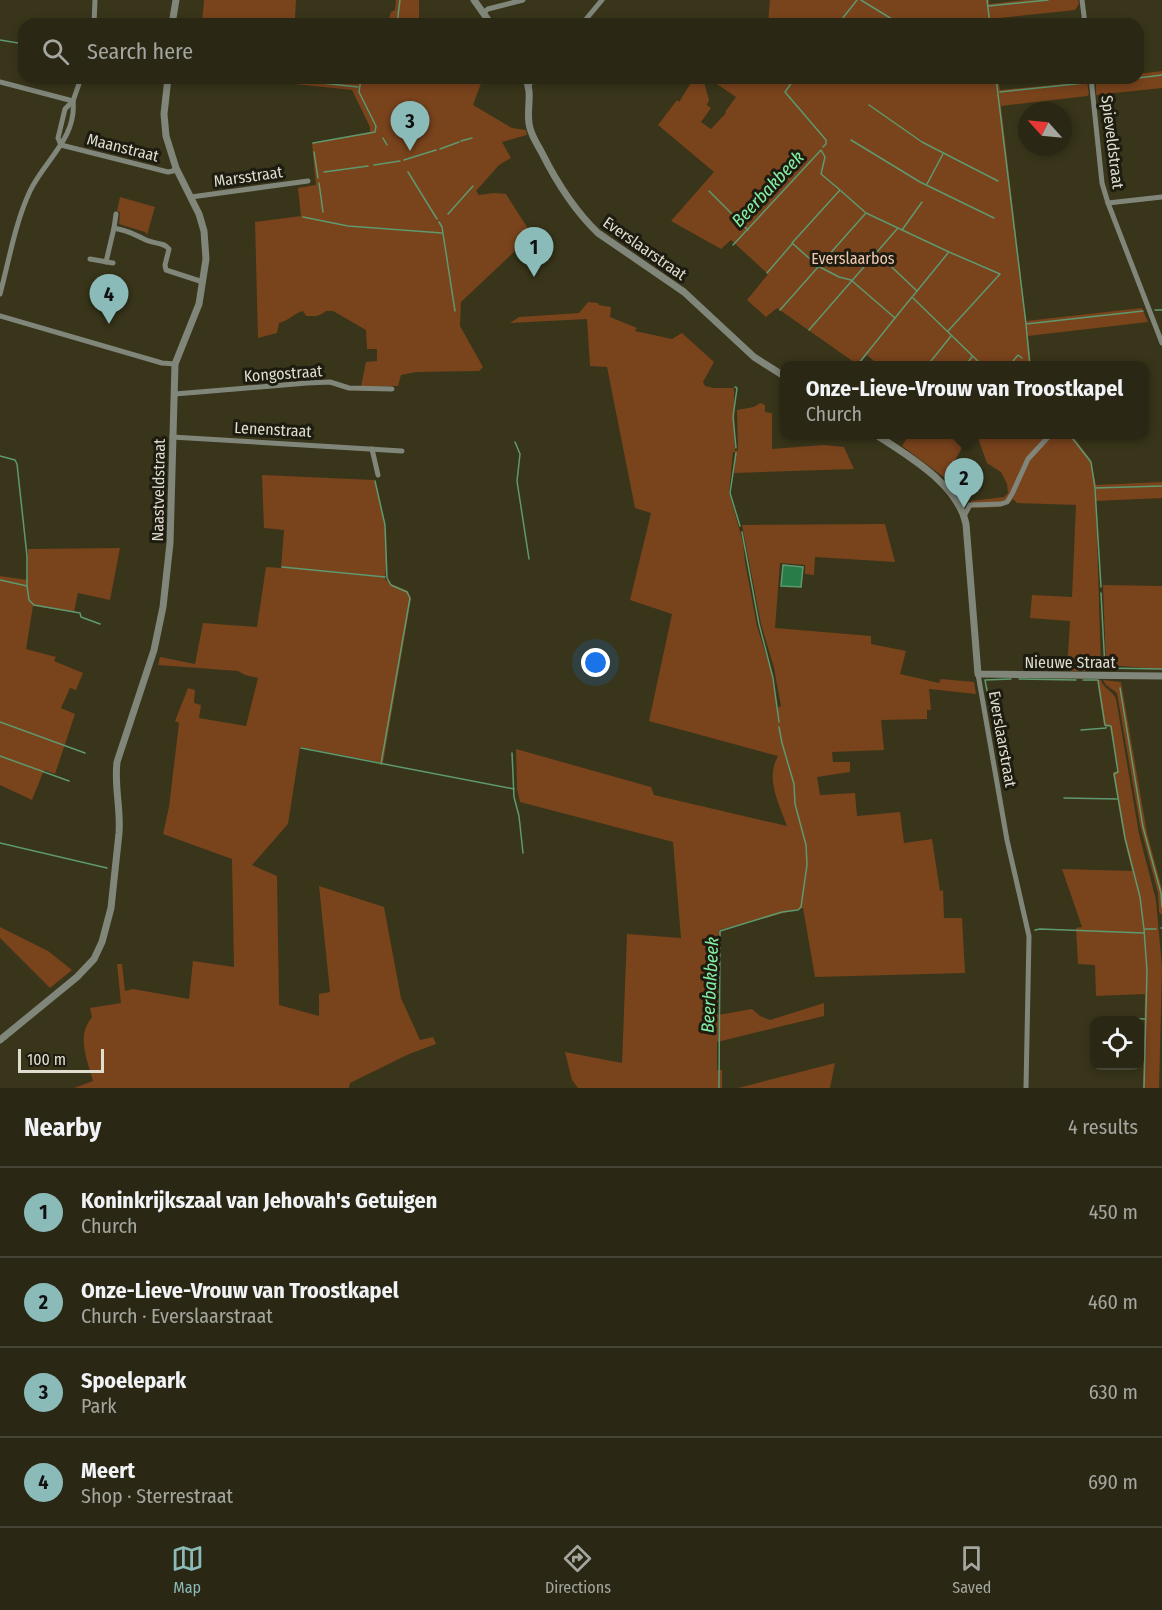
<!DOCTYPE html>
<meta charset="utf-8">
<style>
body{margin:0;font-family:"Fira Sans Condensed",sans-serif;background:#363422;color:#f1f3f6}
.controls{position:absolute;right:18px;bottom:18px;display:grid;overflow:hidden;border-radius:12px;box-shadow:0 3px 9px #0003}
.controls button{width:54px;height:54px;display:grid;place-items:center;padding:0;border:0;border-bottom:2px solid #464434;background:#2a2814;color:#f1f3f6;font:30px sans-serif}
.compass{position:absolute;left:1018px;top:102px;width:54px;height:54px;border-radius:50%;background:#2a2814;box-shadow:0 3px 9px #0003;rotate:297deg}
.scale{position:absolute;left:18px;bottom:15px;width:86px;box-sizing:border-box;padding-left:6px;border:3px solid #dfdece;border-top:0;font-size:16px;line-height:21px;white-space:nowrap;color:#dfdece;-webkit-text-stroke:4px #1e1c11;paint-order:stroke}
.you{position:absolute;left:596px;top:663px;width:21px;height:21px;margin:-15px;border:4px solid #fff;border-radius:50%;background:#1a73e8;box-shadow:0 0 0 9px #1a73e833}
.badge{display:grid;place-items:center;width:39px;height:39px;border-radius:50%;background:#8bbbb9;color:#111;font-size:20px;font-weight:700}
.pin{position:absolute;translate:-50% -50px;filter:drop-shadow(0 2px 3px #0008)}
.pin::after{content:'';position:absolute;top:32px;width:21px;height:18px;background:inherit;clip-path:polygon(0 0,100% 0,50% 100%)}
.popup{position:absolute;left:780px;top:361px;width:369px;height:78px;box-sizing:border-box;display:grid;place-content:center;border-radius:12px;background:#2a2814;filter:drop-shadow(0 2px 4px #0005);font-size:20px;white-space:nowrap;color:#a5a6a0}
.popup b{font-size:22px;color:#f1f3f6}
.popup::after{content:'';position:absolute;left:50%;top:100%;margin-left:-12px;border:12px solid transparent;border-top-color:#2a2814}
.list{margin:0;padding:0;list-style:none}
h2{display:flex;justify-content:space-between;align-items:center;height:78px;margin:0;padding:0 24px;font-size:26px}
h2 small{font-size:20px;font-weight:400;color:#a5a6a0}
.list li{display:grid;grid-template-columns:39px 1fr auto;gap:18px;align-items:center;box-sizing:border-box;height:90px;padding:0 24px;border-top:2px solid #464434}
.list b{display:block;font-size:22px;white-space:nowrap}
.list p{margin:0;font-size:20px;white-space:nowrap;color:#a5a6a0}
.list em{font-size:20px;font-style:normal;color:#a5a6a0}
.icon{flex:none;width:33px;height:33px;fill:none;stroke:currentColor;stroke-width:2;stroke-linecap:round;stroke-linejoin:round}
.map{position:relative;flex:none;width:1162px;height:1088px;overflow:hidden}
.search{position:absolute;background:#2a2814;box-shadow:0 3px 9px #0003;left:18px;right:18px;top:18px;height:66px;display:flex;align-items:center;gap:15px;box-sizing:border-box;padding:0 21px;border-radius:18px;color:#a5a6a0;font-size:22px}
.sheet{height:438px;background:#2a2814}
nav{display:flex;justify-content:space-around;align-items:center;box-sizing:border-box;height:84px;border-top:2px solid #464434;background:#2a2814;font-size:16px;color:#a5a6a0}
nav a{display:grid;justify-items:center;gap:3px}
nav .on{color:#8bbbb9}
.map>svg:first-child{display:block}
.green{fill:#79431c}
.water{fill:#287c47;stroke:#5f9970;stroke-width:1.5}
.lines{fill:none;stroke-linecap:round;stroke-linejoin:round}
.stream{stroke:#5f9970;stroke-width:1.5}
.minor{stroke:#81867a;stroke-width:5}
.tertiary{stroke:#81867a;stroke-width:7}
.labels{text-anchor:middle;stroke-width:6;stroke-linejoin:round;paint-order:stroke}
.street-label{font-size:16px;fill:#dfdece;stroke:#1e1c11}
.park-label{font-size:16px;fill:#f1c8af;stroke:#1e1c11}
.water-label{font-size:18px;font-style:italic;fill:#84f0a5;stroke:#1e1c11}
</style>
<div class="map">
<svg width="1162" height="1088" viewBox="0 0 1162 1088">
<rect width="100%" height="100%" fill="#38351a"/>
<g class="green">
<path d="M204 0H296L295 19 324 24H202Z"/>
<path d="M396 0H419V24H387L391 12 395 10Z"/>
<path d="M770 0H989V4L1025 0H1078L1079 4 1075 10 991 19V24H744L768 23Z"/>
<path d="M1162 71V88L1096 95V78H1138V74Z"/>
<path d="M237 78H483L473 105 512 128 526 130 527 135 502 142 511 158 499 165 476 191 479 195 494 193 506 194 532 235 461 302 460 326 483 367 479 371 416 372 401 375 398 386H361L366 362 377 361V349H367L366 330 333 311H326C319 317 315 316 306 316L303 311C294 313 289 321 279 323L277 333 258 338 255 222 301 216 298 188 316 185 312 143 370 132V127L352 90Z"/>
<path d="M694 78H699L704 82 709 100 707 105 711 108 701 122 711 129 726 113 725 112 736 97 708 78H998L1000 90 1087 82 1089 94 1087 96 1001 106 1026 321 1142 308 1148 322 1028 336 1031 365 880 366 867 355 858 365 777 308 766 317 747 300 768 274 731 240 721 249 671 221 714 172 658 125 677 100 679 102Z"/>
<path d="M120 197 155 207 147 235 145 232 119 224 120 212 117 211Z"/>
<path d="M588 302 598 303 599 305 611 307 610 317 637 328 635 331 672 339 682 333 714 362 703 382 705 386 713 388H734L735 451 738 450 737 410 754 407 760 403 765 405V412L772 413V449L824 445 844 447 854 469 734 473 735 452H733L729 493 743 542 745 562 757 626 772 674 777 708 781 706 774 668 761 624 742 525 885 524 895 562 815 557 814 575 805 574V565L780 563 775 628 871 636V644L906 651 900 674 939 683 941 679 974 682 976 694 929 689 931 710H927V719L881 720 884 750 832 752 833 762H850V772L817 777 820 795 855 793 857 816 900 812 904 843 932 839 940 891 943 890 944 918H962L965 973 815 977 803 908 719 930 718 1015 752 1009 760 1016 770 1020 824 1003V1016L717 1042V1070H722V1088H578L572 1080 565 1052 622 1063 627 934 681 938 673 842 520 802 517 789 516 749 651 787 654 795 787 826C779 804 765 778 778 756L649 721 672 614 630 600 651 513 635 508 607 367 590 366 587 319 510 323 519 317 579 313Z"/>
<path d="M909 435V434L969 435 945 478 902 446Z"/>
<path d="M980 435H1072L1090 459 1096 485 1162 482V498L1096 501 1101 668 1084 671H1067L1070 621 1030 618 1032 595 1072 597 1076 505 1017 503 1013 499C1005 510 985 507 971 508V501L1004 497 1008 493 1007 484 1001 472 987 463 979 441Z"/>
<path d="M262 475 374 480C384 512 389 545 385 579L391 584 408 591 411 599 383 763 300 747 288 824 252 865 277 876 279 1005 319 1016V994L330 992 319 886 384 907 401 998 420 1040 433 1037 436 1044 409 1054 350 1083 349 1088H74L93 1081C87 1058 76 1037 92 1017L90 1008 121 1003 117 964H122L125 991 133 989 189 999 193 961 234 967 232 859 163 834 169 807 179 723 175 721 188 688 195 690 194 703 201 705 199 718 246 726 258 678 245 675 238 671 158 665 160 657 195 664 203 623 257 627 266 567 281 568 284 530 264 528Z"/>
<path d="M120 548 110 600 78 593 74 612 33 606 26 649 56 657 54 661 83 673 76 690 70 688 61 708 75 714 55 774 44 770 32 800 0 785V576L28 580V549Z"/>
<path d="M1103 585 1162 586V669L1106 665Z"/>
<path d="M1097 680H1101C1103 688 1112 690 1116 699L1139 834 1156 900 1162 968 1159 1088H1143L1145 994 1096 996 1095 965 1078 964 1076 928 1082 927 1062 869 1132 871 1124 838 1113 772 1118 771 1110 727 1104 726Z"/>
<path d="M1103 680 1121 682 1147 833 1162 889V915L1159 912 1158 893 1140 825 1117 693 1106 685Z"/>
<path d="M0 927 48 951 72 970 50 988 0 938Z"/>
<path d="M835 1063 830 1088H738Z"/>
</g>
<path class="water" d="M783 565 803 567 801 587 781 586Z"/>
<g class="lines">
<g class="stream">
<path d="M861 0 900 24"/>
<path d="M987 0 990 24"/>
<path d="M988 6 1048 0"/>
<path d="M397 24 400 0"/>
<path d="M838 24 857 0"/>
<path d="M0 40 24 44"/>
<path d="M275 78 358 87"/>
<path d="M795 78 785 92 826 140V144L823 147"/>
<path d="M996 78 1026 324 1143 311"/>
<path d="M1138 78 1162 75"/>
<path d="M1098 82 1137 78"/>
<path d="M1000 92 1085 83"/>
<path d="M869 105 922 142 998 181"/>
<path d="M383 138 387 145"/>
<path d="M851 140 920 182 994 218"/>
<path d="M461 141 472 138"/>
<path d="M313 143 375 132 376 126 359 92 361 78"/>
<path d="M440 149 459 142"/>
<path d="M314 152 318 178"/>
<path d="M404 160 436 150"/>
<path d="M374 165 400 161"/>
<path d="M324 172 368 166"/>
<path d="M408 172 437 219"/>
<path d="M319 183 323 212"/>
<path d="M927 184 943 154"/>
<path d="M709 191 748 230"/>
<path d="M841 191 866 213 949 252 1000 274 948 331"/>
<path d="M448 214 473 186"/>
<path d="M303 217 348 226 442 233"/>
<path d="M439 222 442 227 455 311"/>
<path d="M902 230 922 202"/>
<path d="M733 245 821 150 825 157 821 174 840 190 792 243 818 266 839 277 851 280 895 318 912 297 983 366"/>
<path d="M877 253 917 291"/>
<path d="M767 273 792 244"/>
<path d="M913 296 948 253"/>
<path d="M780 310 865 214"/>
<path d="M1155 310H1162"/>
<path d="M1026 325 1030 366"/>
<path d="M809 330 897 229"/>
<path d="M859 363 895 318"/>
<path d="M927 366 951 336"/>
<path d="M965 366 972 357"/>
<path d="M1009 366 1018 355 1022 358"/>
<path d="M735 387 737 388 733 417 736 448"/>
<path d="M1069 434 1091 462 1095 488 1162 486"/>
<path d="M515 442 520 454 517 481 529 559"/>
<path d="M736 453 730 493 740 526"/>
<path d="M0 456 15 460 17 464 27 556V586"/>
<path d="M375 481 385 525 387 578 391 585 407 592 410 598 381 764"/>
<path d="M1095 489 1101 587"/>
<path d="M742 532 759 624 773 678 779 722"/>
<path d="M282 567 385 577"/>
<path d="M0 580 27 586 29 600 34 605 80 613 81 617 100 624"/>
<path d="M1101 593 1105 668 1162 669"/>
<path d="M1019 679 1076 680"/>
<path d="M1083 680H1098L1105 725 1111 726 1118 772 1114 774 1125 838 1140 897 1144 929 1147 971 1144 1088"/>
<path d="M1120 688 1143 827 1161 893 1162 907"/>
<path d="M991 711 985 680 1011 679"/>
<path d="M0 722 85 753"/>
<path d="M1081 730 1106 728V727"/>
<path d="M301 748 514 789"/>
<path d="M512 753 514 797 519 816 523 853"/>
<path d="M0 756 69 781"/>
<path d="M1064 798 1117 799"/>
<path d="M0 843 107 868"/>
<path d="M1161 928H1162"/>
<path d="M1145 929H1156"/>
<path d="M1035 930 1040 929 1144 933"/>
<path d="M1116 1018 1145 1019"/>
<path d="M719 1088 720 931 782 912 798 910 801 907 807 865 806 845 795 804 794 784 782 743 779 727"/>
</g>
<g class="minor">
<path d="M1082 0 1085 24"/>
<path d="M483 13 488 9 523 0"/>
<path d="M94 24 95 0"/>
<path d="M582 24 602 0"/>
<path d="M1091 78 1102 183 1108 203 1162 343"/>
<path d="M0 82 73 101"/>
<path d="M529 85 534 78"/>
<path d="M61 145 168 172 173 171 176 168"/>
<path d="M61 145 58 138 65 109 73 101 81 78"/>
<path d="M191 197 308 181"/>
<path d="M1108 203 1162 197"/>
<path d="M114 228 116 214"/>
<path d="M90 259 113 263"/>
<path d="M106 262 114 228C128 231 134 234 146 240 154 244 164 242 169 249L165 265 166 270 203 282"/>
<path d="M0 294C9 261 15 223 30 191 44 161 77 138 73 101"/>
<path d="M0 316 162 363 175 364"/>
<path d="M175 394 307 383 330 382 349 388 392 389"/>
<path d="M172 437 402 451"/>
<path d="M372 449 378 475"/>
<path d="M964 516 970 505 1001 504 1007 502 1012 494 1028 459 1050 435"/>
<path d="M978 674 1007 840 1029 936 1026 1088"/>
</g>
<g class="tertiary">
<path d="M474 0 491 24"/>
<path d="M172 24 176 0"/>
<path d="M525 78C534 93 525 112 530 128 532 137 538 145 542 153 557 183 574 210 598 233L684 292 754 357 784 376"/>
<path d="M875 434C907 455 958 484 966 524L978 674 1162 676"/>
<path d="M0 1040 77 977 94 959 102 942 111 908 119 833C121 809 114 786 117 762L154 650 163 607 170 543 175 364 199 304 206 259 204 231 199 214 176 168 166 136 164 114 168 78"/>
</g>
</g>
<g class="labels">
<g class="street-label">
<text transform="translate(1113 142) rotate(83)" y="6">Spieveldstraat</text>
<text transform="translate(123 147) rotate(14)" y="6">Maanstraat</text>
<text transform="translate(248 176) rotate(-8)" y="6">Marsstraat</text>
<text transform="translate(645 248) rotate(35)" y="6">Everslaarstraat</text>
<text transform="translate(283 373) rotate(-4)" y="6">Kongostraat</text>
<text transform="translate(273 429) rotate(3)" y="6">Lenenstraat</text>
<text transform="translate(158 490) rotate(-89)" y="6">Naastveldstraat</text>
<text x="1070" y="668">Nieuwe Straat</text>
<text transform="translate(1003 739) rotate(80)" y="6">Everslaarstraat</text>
</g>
<g class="park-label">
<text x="853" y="264">Everslaarbos</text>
</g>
<g class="water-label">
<text transform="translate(768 189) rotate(-47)" y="6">Beerbakbeek</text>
<text transform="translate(710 985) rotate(-87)" y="6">Beerbakbeek</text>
</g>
</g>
</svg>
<div class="controls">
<button><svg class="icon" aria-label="locate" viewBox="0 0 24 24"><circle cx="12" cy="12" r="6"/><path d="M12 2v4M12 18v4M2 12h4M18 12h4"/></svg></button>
</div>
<svg class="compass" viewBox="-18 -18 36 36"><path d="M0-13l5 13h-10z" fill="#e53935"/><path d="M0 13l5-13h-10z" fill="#a5a6a0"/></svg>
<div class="scale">100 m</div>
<div class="you"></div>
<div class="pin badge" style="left:534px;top:277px">1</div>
<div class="pin badge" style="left:964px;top:508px">2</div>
<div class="popup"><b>Onze-Lieve-Vrouw van Troostkapel</b>Church</div>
<div class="pin badge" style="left:410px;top:151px">3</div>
<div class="pin badge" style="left:109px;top:324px">4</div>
<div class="search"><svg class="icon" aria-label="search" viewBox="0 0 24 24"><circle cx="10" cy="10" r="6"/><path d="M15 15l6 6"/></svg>Search here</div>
</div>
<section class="sheet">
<h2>Nearby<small>4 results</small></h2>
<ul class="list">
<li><span class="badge">1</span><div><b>Koninkrijkszaal van Jehovah's Getuigen</b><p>Church</p></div><em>450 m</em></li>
<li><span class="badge">2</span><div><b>Onze-Lieve-Vrouw van Troostkapel</b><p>Church · Everslaarstraat</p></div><em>460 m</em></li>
<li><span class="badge">3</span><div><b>Spoelepark</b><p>Park</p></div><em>630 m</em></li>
<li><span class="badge">4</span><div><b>Meert</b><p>Shop · Sterrestraat</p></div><em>690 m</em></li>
</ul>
</section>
<nav>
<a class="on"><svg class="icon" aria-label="map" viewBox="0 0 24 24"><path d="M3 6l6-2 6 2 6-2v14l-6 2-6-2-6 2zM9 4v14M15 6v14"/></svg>Map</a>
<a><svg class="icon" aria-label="directions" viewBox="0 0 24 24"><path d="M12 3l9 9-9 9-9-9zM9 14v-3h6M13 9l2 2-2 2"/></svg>Directions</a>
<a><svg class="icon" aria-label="saved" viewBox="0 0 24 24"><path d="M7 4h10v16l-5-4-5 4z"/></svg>Saved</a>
</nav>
